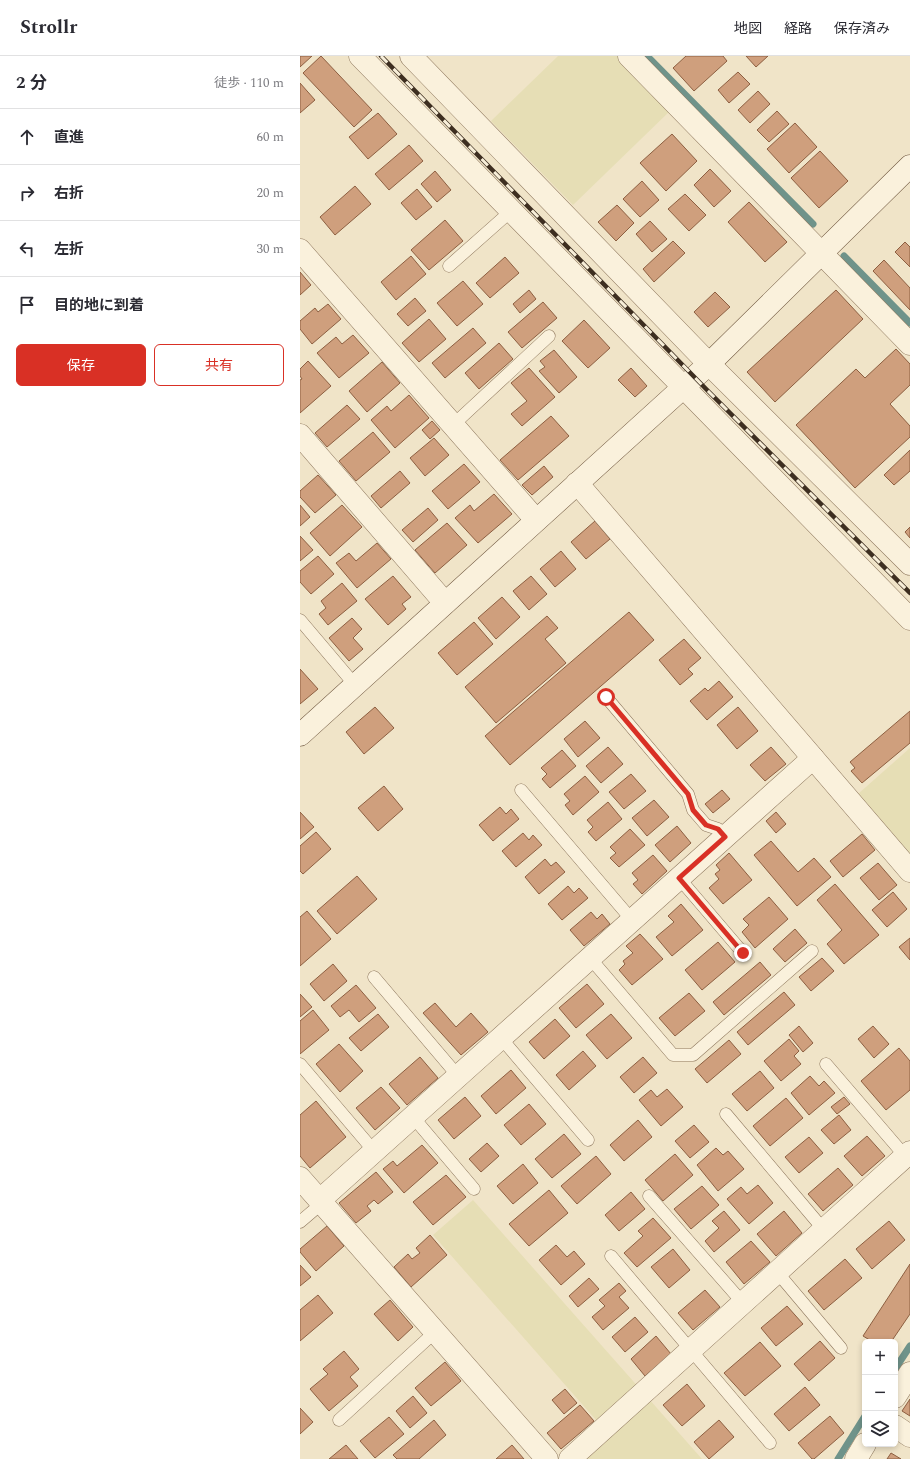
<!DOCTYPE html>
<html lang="ja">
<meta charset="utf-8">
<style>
body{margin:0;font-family:Spectral,"Noto Sans JP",serif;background:#f7f7f7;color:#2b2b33}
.controls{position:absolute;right:12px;bottom:12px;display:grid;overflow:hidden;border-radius:6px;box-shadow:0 2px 6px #0003}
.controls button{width:36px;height:36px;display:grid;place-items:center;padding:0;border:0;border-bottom:1px solid #e1e1e2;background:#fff;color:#2b2b33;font:20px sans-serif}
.stop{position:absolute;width:12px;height:12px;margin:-9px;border:3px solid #d93025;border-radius:50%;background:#fff}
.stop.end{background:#d93025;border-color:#fff;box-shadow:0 1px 4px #0008}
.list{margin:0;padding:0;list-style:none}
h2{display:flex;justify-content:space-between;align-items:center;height:52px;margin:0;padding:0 16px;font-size:17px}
h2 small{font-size:13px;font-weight:400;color:#7c7c81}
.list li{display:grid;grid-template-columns:26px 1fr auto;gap:12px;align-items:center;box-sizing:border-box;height:56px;padding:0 16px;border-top:1px solid #e1e1e2}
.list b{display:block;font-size:15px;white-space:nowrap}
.list em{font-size:13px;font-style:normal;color:#7c7c81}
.actions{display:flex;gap:8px;padding:12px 16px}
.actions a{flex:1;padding:9px 0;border:1px solid #d93025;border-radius:6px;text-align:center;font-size:14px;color:#d93025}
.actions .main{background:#d93025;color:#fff}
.icon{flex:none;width:22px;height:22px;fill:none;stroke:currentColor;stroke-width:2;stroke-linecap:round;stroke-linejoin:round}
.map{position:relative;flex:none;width:610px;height:1403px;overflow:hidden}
header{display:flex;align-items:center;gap:24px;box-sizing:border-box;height:56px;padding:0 20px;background:#fff;border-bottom:1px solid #e1e1e2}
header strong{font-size:19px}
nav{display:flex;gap:22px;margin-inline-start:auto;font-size:14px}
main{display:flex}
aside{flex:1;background:#fff}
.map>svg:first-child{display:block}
.farmland{fill:#e6deb5}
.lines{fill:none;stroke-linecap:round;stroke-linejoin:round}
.stream{stroke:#6f938a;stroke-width:7}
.building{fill:#cf9f7d;stroke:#8d5f41}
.lane-casing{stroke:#8d765c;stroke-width:13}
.street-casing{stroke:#8d765c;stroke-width:23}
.secondary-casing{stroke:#6f573f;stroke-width:23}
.lane{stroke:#faf1dc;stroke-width:12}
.street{stroke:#faf1dc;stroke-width:22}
.secondary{stroke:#faf1dc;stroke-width:22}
.rail-casing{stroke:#3d2e20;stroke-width:4.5}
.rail{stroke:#f7eed8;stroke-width:3;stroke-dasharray:9;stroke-linecap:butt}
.route{stroke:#d93025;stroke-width:5}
</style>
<header>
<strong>Strollr</strong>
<nav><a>地図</a><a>経路</a><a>保存済み</a></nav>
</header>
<main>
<aside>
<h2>2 分<small>徒歩 · 110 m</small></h2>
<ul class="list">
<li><svg class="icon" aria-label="ahead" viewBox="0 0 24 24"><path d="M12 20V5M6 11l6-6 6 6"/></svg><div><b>直進</b></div><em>60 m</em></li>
<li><svg class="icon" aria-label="right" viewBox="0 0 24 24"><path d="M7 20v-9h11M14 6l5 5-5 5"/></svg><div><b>右折</b></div><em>20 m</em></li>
<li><svg class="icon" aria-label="left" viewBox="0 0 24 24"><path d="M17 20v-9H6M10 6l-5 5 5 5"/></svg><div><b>左折</b></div><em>30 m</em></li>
<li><svg class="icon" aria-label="arrive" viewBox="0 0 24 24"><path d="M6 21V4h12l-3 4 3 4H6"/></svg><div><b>目的地に到着</b></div></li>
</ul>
<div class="actions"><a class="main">保存</a><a>共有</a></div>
</aside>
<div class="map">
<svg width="610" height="1403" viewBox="0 0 610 1403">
<rect width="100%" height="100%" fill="#f0e4c8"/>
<g class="farmland">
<path d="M258 0H320L372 53 273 149 191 65Z"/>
<path d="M610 692V800L558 738Z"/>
<path d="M173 1144 402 1403H287L311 1381 133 1179Z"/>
</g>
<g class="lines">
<g class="stream">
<path d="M347 0 513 168"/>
<path d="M544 200 610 267"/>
<path d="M595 1313 610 1290"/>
<path d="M538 1403 565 1360"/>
</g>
</g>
<g class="building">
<path d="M0 0H12L0 11Z"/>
<path d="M21 0 72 54 54 71 3 17Z"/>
<path d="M386 0H423L427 5 394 35 373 12Z"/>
<path d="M446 0H468L456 11Z"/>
<path d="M438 16 450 28 429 47 418 34Z"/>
<path d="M0 27 15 44 0 57Z"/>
<path d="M458 35 470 48 450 67 438 54Z"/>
<path d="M477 55 489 68 469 86 457 74Z"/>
<path d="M78 57 97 78 68 103 49 81Z"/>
<path d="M495 67 517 91 489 117 467 93Z"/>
<path d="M372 78 397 105 366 135 340 107Z"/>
<path d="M109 89 123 105 89 134 75 118Z"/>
<path d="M520 95 548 125 519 152 491 122Z"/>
<path d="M410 113 431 135 414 151 394 129Z"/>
<path d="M135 115 151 134 137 146 121 128Z"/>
<path d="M342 125 359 144 340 161 323 143Z"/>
<path d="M55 130 71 148 35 179 20 161Z"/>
<path d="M117 133 132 151 116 164 101 147Z"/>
<path d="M385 138 406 159 389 175 368 153Z"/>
<path d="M449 146 487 186 465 206 428 166Z"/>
<path d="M317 149 334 167 316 185 298 166Z"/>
<path d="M145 164 163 185 129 214 111 194Z"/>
<path d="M350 165 367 183 352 196 336 178Z"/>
<path d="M373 185 385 197 354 226 343 213Z"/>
<path d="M605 186 610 191V211L595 196Z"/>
<path d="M111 200 126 218 96 244 81 226Z"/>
<path d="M205 201 219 217 190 242 176 227Z"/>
<path d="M584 204 610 232V254L573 215Z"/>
<path d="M0 216 11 229 0 239Z"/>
<path d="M163 225 183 248 157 270 137 247Z"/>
<path d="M229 234 236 243 220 257 213 248Z"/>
<path d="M536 234 563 263 475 346 447 316Z"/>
<path d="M415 236 430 251 408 271 394 256Z"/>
<path d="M115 242 126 255 108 270 97 258Z"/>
<path d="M243 246 257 262 222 292 208 276Z"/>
<path d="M28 248 41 263 12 288 0 273V265L15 252 18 256Z"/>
<path d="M129 263 146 283 119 306 102 287Z"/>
<path d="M284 264 310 292 288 312 262 285Z"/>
<path d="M173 272 186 287 145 322 132 307Z"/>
<path d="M53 279 69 297 39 322 17 297 36 281 42 288Z"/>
<path d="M199 287 213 303 179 333 165 317Z"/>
<path d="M596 293 610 308V329L590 348 610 370V381L555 432 496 369 556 313 565 322Z"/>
<path d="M254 294 277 321 259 337 239 315 245 311 240 305Z"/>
<path d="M8 305 31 330 0 357V324L2 323 0 320V313Z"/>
<path d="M82 306 100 327 67 356 49 335Z"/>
<path d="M229 312 255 341 222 370 211 358 227 345 211 327Z"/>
<path d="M331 312 347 330 335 341 318 324Z"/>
<path d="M109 339 129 362 95 392 71 364 87 350 91 355Z"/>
<path d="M47 349 60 363 27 391 15 377Z"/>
<path d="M251 360 269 380 218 424 200 404Z"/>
<path d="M132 365 140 374 130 383 122 374Z"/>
<path d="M73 376 90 396 56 425 39 405Z"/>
<path d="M134 382 149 399 125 420 110 402Z"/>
<path d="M610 394V415L594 429 584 419Z"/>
<path d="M164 408 180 426 148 453 132 435Z"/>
<path d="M244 410 253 421 232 439 222 429Z"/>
<path d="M100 415 110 427 81 452 71 440Z"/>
<path d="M18 419 36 439 15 457 0 441V435Z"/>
<path d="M194 438 212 458 178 487 155 462 170 449 174 455Z"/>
<path d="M0 449 10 461 0 470Z"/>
<path d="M42 449 62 471 30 500 10 477Z"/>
<path d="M128 452 138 464 113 486 102 474Z"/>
<path d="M295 465 310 483 286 503 271 486Z"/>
<path d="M147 467 167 489 135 517 115 494Z"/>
<path d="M610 471V482L605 476Z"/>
<path d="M0 480 13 494 0 505Z"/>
<path d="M77 487 91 503 57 532 36 507 49 497 56 505Z"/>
<path d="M261 495 276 513 255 531 240 513Z"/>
<path d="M18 500 34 518 11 538 0 526V515Z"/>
<path d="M93 520 111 541 102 548 106 553 88 569 65 543Z"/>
<path d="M231 520 247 538 229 554 213 535Z"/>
<path d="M42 527 57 545 28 569 19 558 26 552 21 545Z"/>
<path d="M202 541 220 561 196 583 178 562Z"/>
<path d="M329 556 354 584 210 709 185 680Z"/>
<path d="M247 560 258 572 245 583 266 607 196 667 165 631Z"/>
<path d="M52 562 62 573 53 582 63 593 49 605 29 582Z"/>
<path d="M174 566 193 588 157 619 138 597Z"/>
<path d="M384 583 401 602 388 613 393 618 380 629 359 604Z"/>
<path d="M0 613 18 633 0 648Z"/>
<path d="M419 625 433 641 407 664 390 645 405 632 408 635Z"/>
<path d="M75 651 94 672 64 698 46 676Z"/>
<path d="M438 651 458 675 437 693 417 669Z"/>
<path d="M610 655V687L562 727 551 715 555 712 550 706Z"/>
<path d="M285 665 300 682 278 701 264 683Z"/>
<path d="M308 691 323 708 301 727 286 710Z"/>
<path d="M471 691 486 708 465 725 450 709Z"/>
<path d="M262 694 276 710 250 732 242 723 247 718 241 712Z"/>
<path d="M331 718 346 735 324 753 309 736Z"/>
<path d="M285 720 299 736 273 759 265 749 270 745 264 738Z"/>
<path d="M84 730 103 753 78 775 58 752Z"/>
<path d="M422 734 430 743 413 757 405 748Z"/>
<path d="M354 744 369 761 347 780 332 762Z"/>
<path d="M308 746 322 763 296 785 288 776 293 771 287 764Z"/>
<path d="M200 751 206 758 211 753 219 763 193 785 179 769Z"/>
<path d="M0 756 14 771 0 783Z"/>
<path d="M476 756 486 768 476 777 466 765Z"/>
<path d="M377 770 391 787 370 806 355 789Z"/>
<path d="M330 773 345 789 319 811 310 802 316 797 310 791Z"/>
<path d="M16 776 31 793 3 818 0 815V790Z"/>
<path d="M223 777 229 784 233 779 242 789 216 811 202 795Z"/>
<path d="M562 778 575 794 543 821 530 805Z"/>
<path d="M471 785 498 816 514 802 531 821 497 850 454 799Z"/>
<path d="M429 797 452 824 423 848 409 832 419 823 415 818 420 814 416 809Z"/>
<path d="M353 799 367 815 342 838 333 828 338 824 332 817Z"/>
<path d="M245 803 251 810 256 806 265 816 239 838 225 821Z"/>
<path d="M578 807 597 829 579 844 560 822Z"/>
<path d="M57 820 77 843 37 878 17 855Z"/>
<path d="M535 828 579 879 544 908 527 888 542 874 517 844Z"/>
<path d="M268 830 274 837 279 832 288 842 262 864 248 848Z"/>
<path d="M593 836 607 853 587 871 572 854Z"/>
<path d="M469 841 488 863 455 892 442 876 449 869 443 863Z"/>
<path d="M381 848 403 874 372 900 356 881 374 866 368 860Z"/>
<path d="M7 855 31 883 0 910V861Z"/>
<path d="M291 856 297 863 302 858 310 868 284 890 270 874Z"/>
<path d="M495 873 507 887 485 906 473 893Z"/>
<path d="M340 878 363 903 332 929 319 914 325 908 323 905 333 897 326 890Z"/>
<path d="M610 882V904L599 891Z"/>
<path d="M418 886 435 906 402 934 385 914Z"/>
<path d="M522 902 534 915 511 935 499 921Z"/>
<path d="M460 906 471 919 424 959 413 946Z"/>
<path d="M33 908 47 925 24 945 10 928Z"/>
<path d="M287 928 304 948 276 972 259 952Z"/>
<path d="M56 929 76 952 59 966 49 954 40 961 31 950Z"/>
<path d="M484 936 495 949 448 989 437 976Z"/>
<path d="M389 937 405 955 375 980 359 962Z"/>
<path d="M0 938 12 951 0 961Z"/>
<path d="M135 947 156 971 171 957 188 976 161 999 123 957Z"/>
<path d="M13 954 29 974 0 998V965Z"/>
<path d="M78 958 89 971 61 995 49 982Z"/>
<path d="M311 958 332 982 307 1003 286 979Z"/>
<path d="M255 963 270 980 244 1003 229 986Z"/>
<path d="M499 970 513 987 503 996 489 979Z"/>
<path d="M573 970 589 988 574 1002 558 983Z"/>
<path d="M489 983 499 995 494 1000 501 1008 481 1025 464 1005Z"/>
<path d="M429 984 441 998 407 1027 395 1013Z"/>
<path d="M39 988 63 1015 40 1036 16 1008Z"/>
<path d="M599 992 610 1005V1034L586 1054 561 1025Z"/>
<path d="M283 995 296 1010 269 1034 256 1019Z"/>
<path d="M120 1001 138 1022 107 1049 89 1028Z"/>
<path d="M343 1001 357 1017 334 1037 320 1021Z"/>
<path d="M211 1014 226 1032 196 1058 181 1040Z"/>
<path d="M460 1015 474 1032 447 1055 432 1038Z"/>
<path d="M510 1020 519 1030 524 1025 535 1037 509 1059 491 1037Z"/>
<path d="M81 1031 100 1052 75 1074 56 1052Z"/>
<path d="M367 1033 383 1051 361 1070 339 1044 351 1034 357 1041Z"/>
<path d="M165 1041 181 1060 154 1083 138 1064Z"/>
<path d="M544 1041 550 1048 537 1058 531 1051Z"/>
<path d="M486 1042 503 1062 470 1090 453 1070Z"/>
<path d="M16 1045 46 1081 10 1112 0 1100V1059Z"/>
<path d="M229 1048 246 1068 221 1089 204 1069Z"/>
<path d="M539 1059 551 1074 534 1088 521 1074Z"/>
<path d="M338 1064 352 1081 324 1105 310 1089Z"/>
<path d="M394 1069 409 1086 390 1102 375 1085Z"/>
<path d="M264 1078 281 1098 252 1122 235 1103Z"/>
<path d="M567 1080 585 1100 562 1120 544 1100Z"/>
<path d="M509 1081 523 1097 499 1117 485 1101Z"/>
<path d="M187 1087 199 1100 181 1116 169 1103Z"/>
<path d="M122 1089 138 1107 104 1137 83 1113 93 1105 97 1110Z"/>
<path d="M416 1092 423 1099 428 1095 444 1113 418 1135 397 1109Z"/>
<path d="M375 1098 393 1119 363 1145 345 1124Z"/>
<path d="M296 1100 311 1118 277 1148 261 1130Z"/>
<path d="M223 1108 238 1127 213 1148 197 1130Z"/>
<path d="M538 1112 553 1129 523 1155 508 1138Z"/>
<path d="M76 1116 93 1136 78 1148 74 1144 67 1150 71 1155 56 1167 39 1147Z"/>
<path d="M146 1119 166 1141 133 1169 113 1146Z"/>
<path d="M458 1129 473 1147 449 1168 427 1143 441 1131 447 1138Z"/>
<path d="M402 1130 419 1149 391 1173 374 1153Z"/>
<path d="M249 1134 268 1157 229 1190 209 1168Z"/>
<path d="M331 1136 345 1153 319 1175 305 1159Z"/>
<path d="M424 1155 440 1174 414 1196 405 1185 419 1172 412 1165Z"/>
<path d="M484 1155 502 1177 476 1200 457 1178Z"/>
<path d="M353 1162 371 1182 337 1211 324 1197 343 1180 338 1175Z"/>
<path d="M589 1165 605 1184 572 1213 556 1193Z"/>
<path d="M27 1170 44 1190 16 1215 0 1196V1193Z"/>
<path d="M130 1179 147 1199 111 1231 94 1211 108 1198 112 1203 120 1197 116 1192Z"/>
<path d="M451 1185 470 1206 444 1228 426 1206Z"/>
<path d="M256 1189 267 1201 274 1195 285 1208 261 1229 239 1204Z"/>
<path d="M373 1193 390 1214 369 1232 351 1211Z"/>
<path d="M545 1203 562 1222 524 1254 508 1235Z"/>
<path d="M610 1208V1258L591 1286H573L563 1280Z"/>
<path d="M0 1209 11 1221 0 1230Z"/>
<path d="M289 1222 299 1233 278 1251 269 1240Z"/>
<path d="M319 1227 326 1235 319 1241 329 1252 303 1274 292 1261 305 1250 299 1244Z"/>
<path d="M405 1234 420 1251 393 1274 378 1257Z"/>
<path d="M18 1239 33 1257 0 1285V1254Z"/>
<path d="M90 1244 113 1271 98 1285 74 1258Z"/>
<path d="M487 1250 503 1268 476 1290 461 1272Z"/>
<path d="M335 1261 348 1276 325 1296 312 1281Z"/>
<path d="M356 1280 371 1298 345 1320 331 1303Z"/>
<path d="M520 1285 535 1302 509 1325 494 1308Z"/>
<path d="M460 1286 481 1310 445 1340 424 1317Z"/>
<path d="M44 1295 59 1313 50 1321 58 1330 29 1355 10 1333 28 1318 23 1313Z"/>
<path d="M145 1306 161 1325 131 1350 115 1332Z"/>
<path d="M387 1328 405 1350 382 1370 363 1349Z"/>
<path d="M505 1331 520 1349 489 1375 474 1358Z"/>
<path d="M265 1333 277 1347 264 1358 252 1344Z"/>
<path d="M113 1340 127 1357 110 1372 96 1355Z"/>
<path d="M610 1343V1360L602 1355Z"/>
<path d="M280 1349 294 1365 261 1393 247 1377Z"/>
<path d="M0 1352 13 1366 0 1378Z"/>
<path d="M530 1360 544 1377 514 1403H512L498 1387Z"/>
<path d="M89 1361 104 1378 75 1402 60 1385Z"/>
<path d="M134 1364 146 1379 119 1403H97L93 1399Z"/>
<path d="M419 1364 434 1381 409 1403 394 1386Z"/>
<path d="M46 1389 58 1403H29Z"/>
<path d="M212 1389 224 1403H196Z"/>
<path d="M591 1397 601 1403H587Z"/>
</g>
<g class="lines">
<defs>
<g id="lane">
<path d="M149 210 211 155"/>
<path d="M153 369 249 280"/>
<path d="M0 564 55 629"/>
<path d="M306 641 388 738 393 754 406 769 418 773 425 781"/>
<path d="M221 734 332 864"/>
<path d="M379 822 443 897"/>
<path d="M290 902 373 999H393L512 895"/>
<path d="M74 921 158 1020"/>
<path d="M201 982 288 1084"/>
<path d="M0 1008 74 1095"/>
<path d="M526 1008 605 1100"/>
<path d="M426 1058 524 1174"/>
<path d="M113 1061 174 1133"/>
<path d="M349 1140 443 1247"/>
<path d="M0 1166 14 1154 20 1144"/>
<path d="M311 1200 470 1387"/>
<path d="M477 1216 541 1292"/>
<path d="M39 1364 135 1276"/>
</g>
<g id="street">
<path d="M60 0 610 563"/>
<path d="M111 0 409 308 610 508"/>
<path d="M329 0 610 288"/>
<path d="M0 194 236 464"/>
<path d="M0 379 145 547"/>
<path d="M277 427 610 815"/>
<path d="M0 1122 247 1403"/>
<path d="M20 1144 513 702"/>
<path d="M595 1341 610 1317"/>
<path d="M595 1370 610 1380"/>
<path d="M270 1403 610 1096"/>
<path d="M556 1403 565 1388"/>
</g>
<path id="secondary" d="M0 679 409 308 610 110"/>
</defs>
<use href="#lane" class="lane-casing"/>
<use href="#street" class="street-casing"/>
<use href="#secondary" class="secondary-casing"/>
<use href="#lane" class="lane"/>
<use href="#street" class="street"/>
<use href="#secondary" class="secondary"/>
<defs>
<path id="rail" d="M81 0 409 336 610 537"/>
</defs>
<use href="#rail" class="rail-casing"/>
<use href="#rail" class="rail"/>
</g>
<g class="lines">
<path class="route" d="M306 641 388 738 393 754 406 769 418 773 425 781 379 822 443 897"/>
</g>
</svg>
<div class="controls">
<button>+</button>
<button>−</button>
<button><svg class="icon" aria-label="layers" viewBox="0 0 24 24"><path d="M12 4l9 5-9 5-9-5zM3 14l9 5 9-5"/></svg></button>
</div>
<div class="stop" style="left:306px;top:641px"></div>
<div class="stop end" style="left:443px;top:897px"></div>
</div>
</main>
